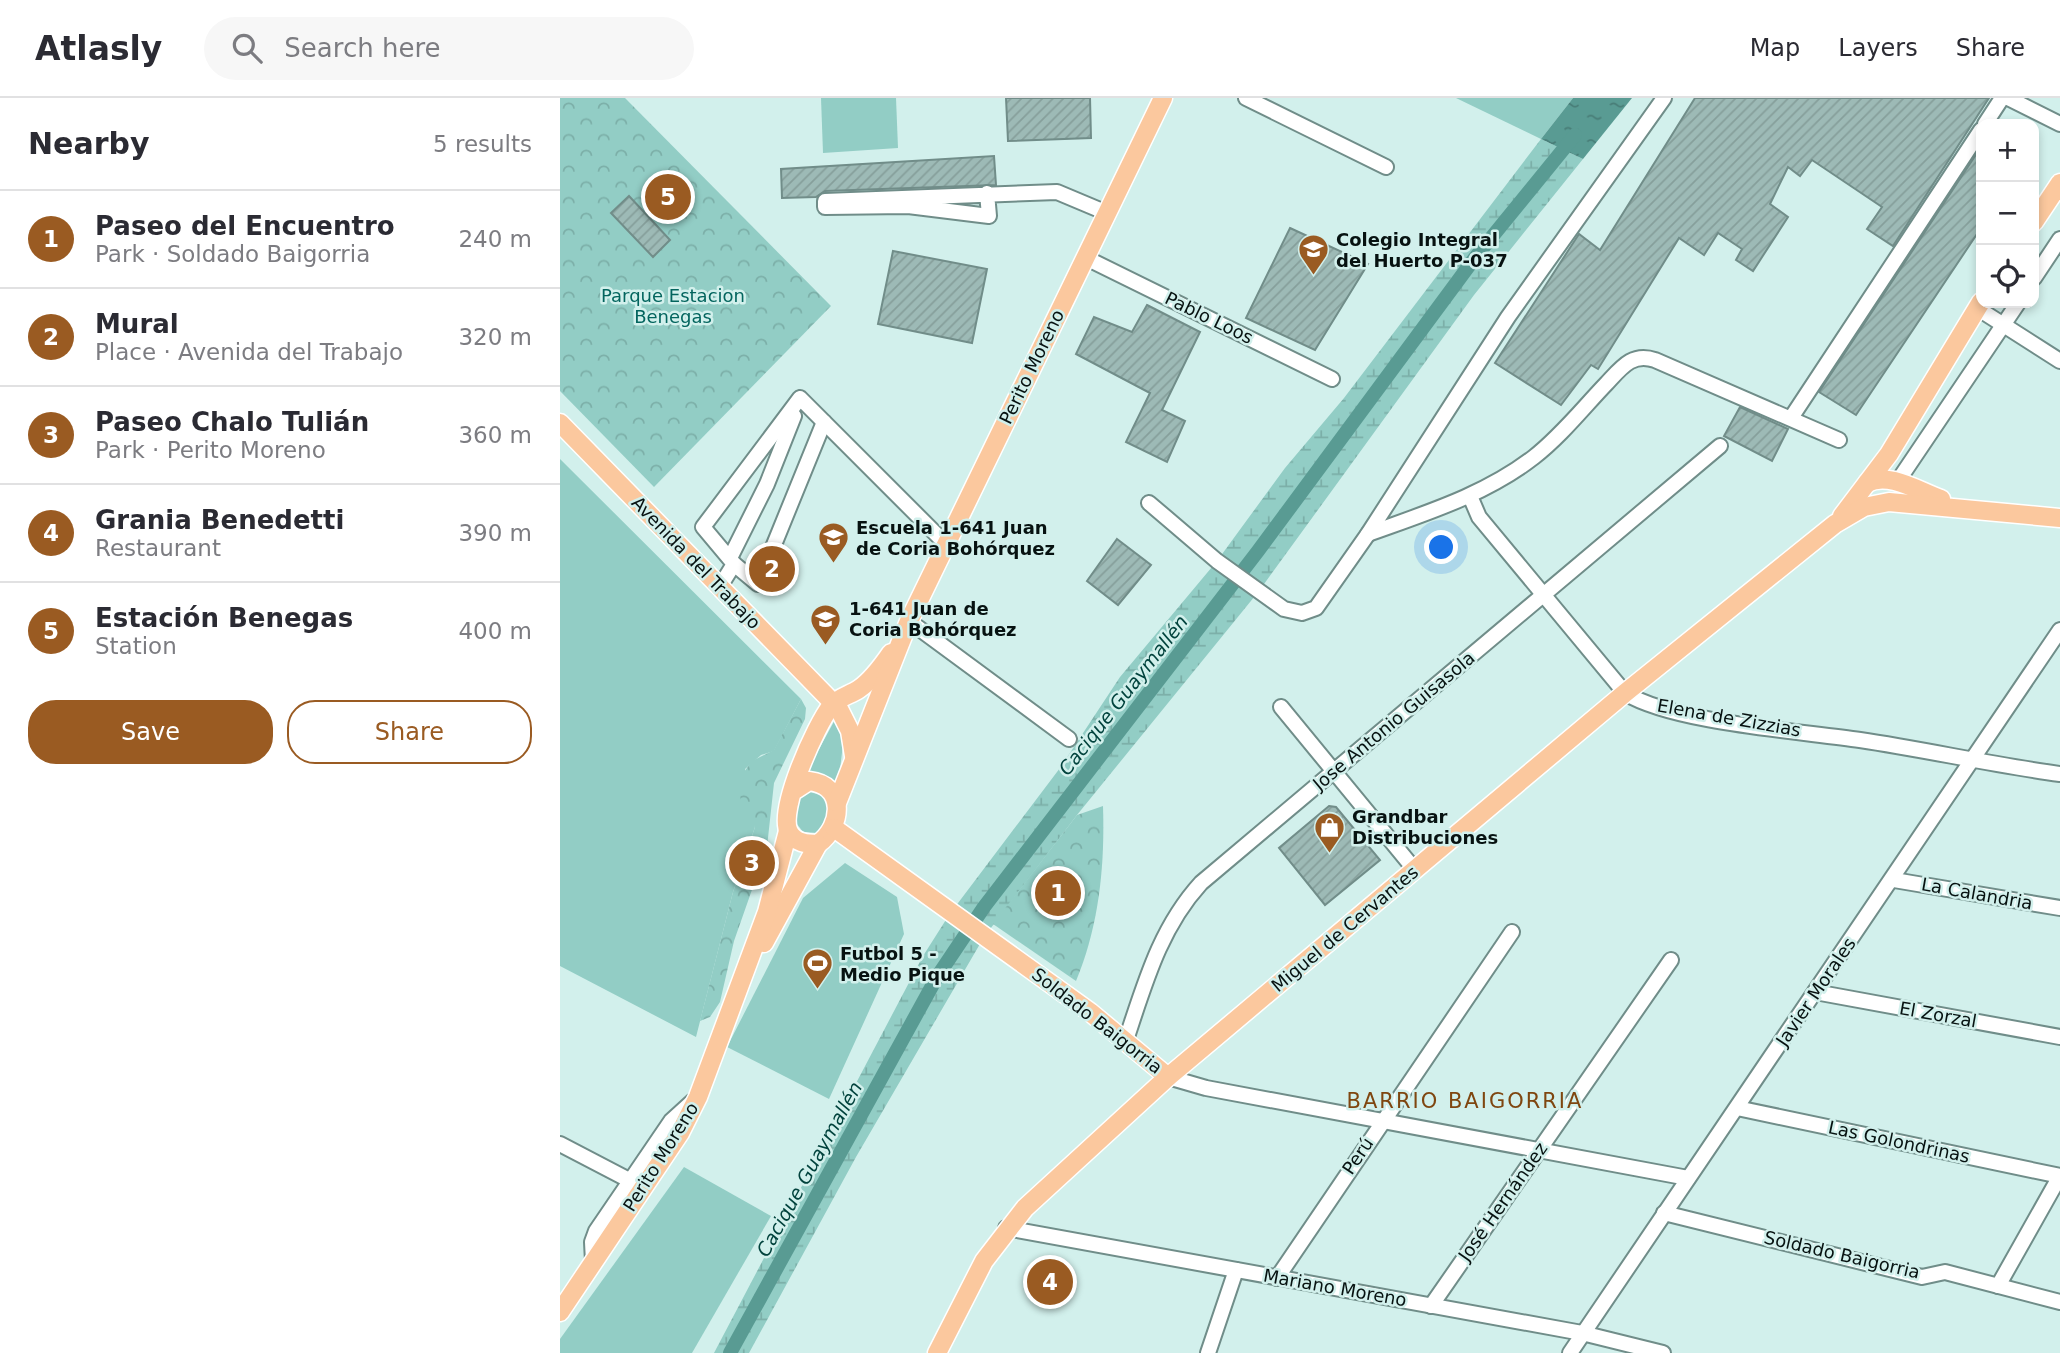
<!DOCTYPE html>
<meta charset="utf-8">
<style>
body{margin:0;font-family:"DejaVu Sans",sans-serif;background:#f7f7f7;color:#2b2b33}
.controls{position:absolute;right:21px;top:21px;display:grid;overflow:hidden;border-radius:14px;box-shadow:0 4px 10px #0003}
.controls button{width:63px;height:63px;display:grid;place-items:center;padding:0;border:0;border-bottom:2px solid #e1e1e2;background:#fff;color:#2b2b33;font:35px sans-serif}
.you{position:absolute;left:882px;top:450px;width:24px;height:24px;margin:-18px;border:5px solid #fff;border-radius:50%;background:#1a73e8;box-shadow:0 0 0 10px #1a73e833}
.badge{display:grid;place-items:center;width:46px;height:46px;border-radius:50%;background:#9a5b22;color:#fff;font-size:23px;font-weight:700}
.pin{position:absolute;translate:-50% -50%;border:4px solid #fff;box-shadow:0 2px 7px #0006}
.list{margin:0;padding:0;list-style:none}
h2{display:flex;justify-content:space-between;align-items:center;height:91px;margin:0;padding:0 28px;font-size:30px}
h2 small{font-size:23px;font-weight:400;color:#7c7c81}
.list li{display:grid;grid-template-columns:46px 1fr auto;gap:21px;align-items:center;box-sizing:border-box;height:98px;padding:0 28px;border-top:2px solid #e1e1e2}
.list b{display:block;font-size:26px;white-space:nowrap}
.list p{margin:0;font-size:23px;white-space:nowrap;color:#7c7c81}
.list em{font-size:23px;font-style:normal;color:#7c7c81}
.actions{display:flex;gap:14px;padding:21px 28px}
.actions a{flex:1;padding:16px 0;border:2px solid #9a5b22;border-radius:28px;text-align:center;font-size:24px;color:#9a5b22}
.actions .main{background:#9a5b22;color:#fff}
.icon{flex:none;width:38px;height:38px;fill:none;stroke:currentColor;stroke-width:2;stroke-linecap:round;stroke-linejoin:round}
.map{position:relative;flex:none;width:1500px;height:1255px;overflow:hidden}
header{display:flex;align-items:center;gap:42px;box-sizing:border-box;height:98px;padding:0 35px;background:#fff;border-bottom:2px solid #e1e1e2}
header strong{font-size:33px}
nav{display:flex;gap:38px;margin-inline-start:auto;font-size:24px}
.search{width:490px;height:63px;background:#f7f7f7;display:flex;align-items:center;gap:18px;box-sizing:border-box;padding:0 24px;border-radius:38px;color:#7c7c81;font-size:26px}
main{display:flex}
aside{flex:1;background:#fff}
.map>svg:first-child{display:block}
.green{fill:#92cdc5}
.wetland{fill:url(#wetland-marsh)}
.park{fill:url(#park-crowns)}
.water{fill:url(#water-ripples)}
.lines{fill:none;stroke-linecap:round;stroke-linejoin:round}
.canal{stroke:#599b93;stroke-width:14}
.building{fill:url(#building-hatch);stroke:#718d89;stroke-width:2}
.minor-casing{stroke:#708d89;stroke-width:18}
.major-casing{stroke:#fff;stroke-width:21}
.minor{stroke:#fff;stroke-width:14}
.major{stroke:#fbc89e;stroke-width:18}
.labels{text-anchor:middle;stroke-width:5;stroke-linejoin:round;paint-order:stroke}
.poi-label{font-size:18px;font-weight:bold;fill:#071211;stroke:#d2f0ec;text-anchor:start}
.park-label{font-size:18px;fill:#03655e;stroke:#d2f0ec}
.street-label{font-size:18px;fill:#071211;stroke:#d2f0ec}
.water-label{font-size:19px;font-style:italic;fill:#02433d;stroke:#d2f0ec}
.quarter-label{font-size:21px;letter-spacing:2px;fill:#7f4610;stroke:#d2f0ec}
</style>
<header>
<strong>Atlasly</strong>
<div class="search"><svg class="icon" aria-label="search" viewBox="0 0 24 24"><circle cx="10" cy="10" r="6"/><path d="M15 15l6 6"/></svg>Search here</div>
<nav><a>Map</a><a>Layers</a><a>Share</a></nav>
</header>
<main>
<aside>
<h2>Nearby<small>5 results</small></h2>
<ul class="list">
<li><span class="badge">1</span><div><b>Paseo del Encuentro</b><p>Park · Soldado Baigorria</p></div><em>240 m</em></li>
<li><span class="badge">2</span><div><b>Mural</b><p>Place · Avenida del Trabajo</p></div><em>320 m</em></li>
<li><span class="badge">3</span><div><b>Paseo Chalo Tulián</b><p>Park · Perito Moreno</p></div><em>360 m</em></li>
<li><span class="badge">4</span><div><b>Grania Benedetti</b><p>Restaurant</p></div><em>390 m</em></li>
<li><span class="badge">5</span><div><b>Estación Benegas</b><p>Station</p></div><em>400 m</em></li>
</ul>
<div class="actions"><a class="main">Save</a><a>Share</a></div>
</aside>
<div class="map">
<svg width="1500" height="1255" viewBox="0 0 1500 1255">
<defs>
<pattern id="wetland-marsh" width="20" height="14" patternUnits="userSpaceOnUse" patternTransform="scale(1.75)"><rect width="20" height="14" fill="#92cdc5"/><path d="M1 5h8M5 5V1M11 12h8M15 12V8" fill="none" stroke="#7cafa8"/></pattern>
<pattern id="park-crowns" width="20" height="18" patternUnits="userSpaceOnUse" patternTransform="scale(1.75)"><rect width="20" height="18" fill="#92cdc5"/><path d="M2 6a3 3 0 1 1 6 0M12 15a3 3 0 1 1 6 0" fill="none" stroke="#7cafa8"/></pattern>
<pattern id="water-ripples" width="26" height="14" patternUnits="userSpaceOnUse" patternTransform="scale(1.75)"><rect width="26" height="14" fill="#599b93"/><path d="M2 4q2-2 4 0t4 0M15 11q2-2 4 0t4 0" fill="none" stroke="#487d77"/></pattern>
<pattern id="building-hatch" width="6" height="6" patternUnits="userSpaceOnUse" patternTransform="scale(1.75)"><rect width="6" height="6" fill="#9dbab6"/><path d="M-1 1l2-2M0 6l6-6M5 7l2-2" fill="none" stroke="#869f9b"/></pattern>
</defs>
<rect width="100%" height="100%" fill="#d2f0ec"/>
<g class="green">
<path d="M261 0H336L338 50 263 55Z"/>
<path d="M896 0H1013L981 41Z"/>
<path d="M0 361 241 601 214 653 201 657 185 671 195 729 173 794 136 939 0 868Z"/>
<path d="M277 618 284 638 278 688 259 676 246 675Z"/>
<path d="M247 693 263 698C274 711 267 723 258 735L243 734 234 722 239 699Z"/>
<path d="M285 765 337 799 344 836 269 1001 167 949 243 800Z"/>
<path d="M124 1069 211 1118 132 1255H0V1241Z"/>
</g>
<path class="wetland" d="M981 41 1023 61 914 197 699 493 517 717 424 839 296 1059 189 1255H154L363 858 389 817 500 670 560 579 657 463 725 370 784 300Z"/>
<g class="park">
<path d="M0 0H65L271 208 94 389 0 293Z"/>
<path d="M241 601 246 610 245 621 214 685 207 749 174 843 160 904 150 919 140 923 173 794 195 729 181 708 179 681 192 663 214 652Z"/>
<path d="M543 708C545 768 539 828 516 883L433 826 517 717Z"/>
</g>
<path class="water" d="M1013 0H1072L1023 61 981 41Z"/>
<g class="lines">
<path class="canal" d="M170 1255 377 879 424 809 698 453 914 161 1015 37"/>
</g>
<g class="building">
<path d="M446 0H530L531 40 448 43Z"/>
<path d="M1135 0H1429L1333 148 1307 131 1322 109 1252 62 1240 78 1228 69 1210 106 1228 119 1193 173 1176 162 1182 151 1158 135 1144 157 1119 140 1038 271 1031 267 1001 307 935 265 1019 136 1040 152Z"/>
<path d="M1421 49V130L1296 317 1259 294Z"/>
<path d="M434 58 436 87 265 93 256 99 222 100 221 71Z"/>
<path d="M69 98 110 142 93 159 51 115Z"/>
<path d="M730 130 808 166 755 252 686 220Z"/>
<path d="M333 153 427 171 412 245 318 226Z"/>
<path d="M587 207 640 234 602 312 625 323 607 364 566 344 590 295 516 256 534 219 572 234Z"/>
<path d="M1180 309 1228 331 1212 363 1164 338Z"/>
<path d="M557 441 591 467 558 507 527 483Z"/>
<path d="M769 708 776 709 820 762 765 807 719 750Z"/>
</g>
<g class="lines">
<defs>
<g id="minor">
<path d="M686 0 826 69"/>
<path d="M1448 0 1500 26"/>
<path d="M1425 26 1442 0"/>
<path d="M427 95 429 118 348 108 265 109V103L497 94 547 115"/>
<path d="M526 160 772 281"/>
<path d="M1474 180 1500 141"/>
<path d="M1417 210 1500 263"/>
<path d="M1231 320 1421 32"/>
<path d="M1340 380 1458 205"/>
<path d="M910 398 919 419 1065 595C1114 625 1240 633 1300 642 1367 652 1433 667 1500 676"/>
<path d="M589 405 657 463 724 511 742 515 756 510 808 436 948 219 1104 0"/>
<path d="M808 436C866 415 925 397 974 359 1001 338 1023 310 1046 286 1061 270 1072 254 1095 262L1279 342"/>
<path d="M170 460 207 386 234 318"/>
<path d="M174 466 198 486 264 324"/>
<path d="M159 490 174 466 143 429 240 300 386 446"/>
<path d="M349 523 509 641"/>
<path d="M721 609 855 772"/>
<path d="M1334 782 1500 810"/>
<path d="M1255 894 1500 939"/>
<path d="M566 942C585 885 600 830 641 785L1160 348"/>
<path d="M608 979 646 990 1128 1080"/>
<path d="M1177 1010 1500 1078"/>
<path d="M0 1046 69 1082"/>
<path d="M1104 1115 1362 1179 1385 1174 1500 1204"/>
<path d="M446 1130 1022 1235 1103 1255"/>
<path d="M33 1164 32 1144 36 1133 111 1023 133 1003"/>
<path d="M717 1180 952 834"/>
<path d="M1438 1188 1500 1078"/>
<path d="M871 1208 1111 862"/>
<path d="M648 1255 676 1172"/>
<path d="M1010 1255 1500 532"/>
</g>
<g id="major">
<path d="M1474 124 1500 85"/>
<path d="M0 325 279 611 290 633 294 658"/>
<path d="M1307 385C1329 373 1360 394 1381 401"/>
<path d="M1282 418 1329 356 1421 204"/>
<path d="M232 694 249 683C286 687 283 728 258 746 247 746 235 745 229 734 217 713 256 627 271 608 277 600 290 597 299 591 312 582 322 568 331 555"/>
<path d="M277 705 349 523 603 0"/>
<path d="M274 730 530 914 608 979"/>
<path d="M204 845 258 746"/>
<path d="M0 1214 120 1035 138 999 207 814 228 733"/>
<path d="M377 1255 424 1163 465 1110 608 979 1065 595 1275 426 1304 409 1329 404 1500 420"/>
</g>
</defs>
<use href="#minor" class="minor-casing"/>
<use href="#major" class="major-casing"/>
<use href="#minor" class="minor"/>
<use href="#major" class="major"/>
</g>
<defs>
<symbol id="school-pin" viewBox="-11 -11 22 30"><path d="M0 17L-7.5 6A9.5 9.5 0 1 1 7.5 6Z" fill="#9a5b22" stroke="#d2f0ec"/><path d="M0-5L7-2L0 1L-7-2ZM-4 1L0 2.5L4 1V4Q0 6-4 4Z" fill="#fff"/></symbol>
<symbol id="shop-pin" viewBox="-11 -11 22 30"><path d="M0 17L-7.5 6A9.5 9.5 0 1 1 7.5 6Z" fill="#9a5b22" stroke="#d2f0ec"/><path d="M-5-2.5h2.3a2.7 3.5 0 0 1 5.4 0H5L5.5 6h-11ZM-1.5-2.5h3a1.5 2.3 0 0 0-3 0Z" fill="#fff"/></symbol>
<symbol id="stadium-pin" viewBox="-11 -11 22 30"><path d="M0 17L-7.5 6A9.5 9.5 0 1 1 7.5 6Z" fill="#9a5b22" stroke="#d2f0ec"/><path d="M0-5a6.5 5 0 1 0 0 10a6.5 5 0 1 0 0-10ZM-3.5-1.8h7v3.6h-7Z" fill="#fff"/></symbol>
</defs>
<g fill-rule="evenodd">
<use href="#school-pin" x="736" y="134" width="35" height="47"/>
<use href="#school-pin" x="256" y="422" width="35" height="47"/>
<use href="#school-pin" x="248" y="504" width="35" height="47"/>
<use href="#shop-pin" x="752" y="712" width="35" height="47"/>
<use href="#stadium-pin" x="240" y="848" width="35" height="47"/>
</g>
<g class="labels">
<g class="poi-label">
<text x="776" y="148">Colegio Integral<tspan x="776" dy="21">del Huerto P-037</tspan></text>
<text x="296" y="436">Escuela 1-641 Juan<tspan x="296" dy="21">de Coria Bohórquez</tspan></text>
<text x="289" y="517">1-641 Juan de<tspan x="289" dy="21">Coria Bohórquez</tspan></text>
<text x="792" y="725">Grandbar<tspan x="792" dy="21">Distribuciones</tspan></text>
<text x="280" y="862">Futbol 5 -<tspan x="280" dy="21">Medio Pique</tspan></text>
</g>
<g class="park-label">
<text x="113" y="204">Parque Estacion<tspan x="113" dy="21">Benegas</tspan></text>
</g>
<g class="street-label">
<text transform="translate(649 220) rotate(26)" y="6">Pablo Loos</text>
<text transform="translate(472 269) rotate(-64)" y="6">Perito Moreno</text>
<text transform="translate(136 465) rotate(46)" y="6">Avenida del Trabajo</text>
<text transform="translate(1169 620) rotate(10)" y="6">Elena de Zizzias</text>
<text transform="translate(834 623) rotate(-40)" y="6">Jose Antonio Guisasola</text>
<text transform="translate(1417 796) rotate(10)" y="6">La Calandria</text>
<text transform="translate(785 831) rotate(-40)" y="6">Miguel de Cervantes</text>
<text transform="translate(1256 894) rotate(-56)" y="6">Javier Morales</text>
<text transform="translate(1378 917) rotate(10)" y="6">El Zorzal</text>
<text transform="translate(537 923) rotate(38)" y="6">Soldado Baigorria</text>
<text transform="translate(1339 1044) rotate(12)" y="6">Las Golondrinas</text>
<text transform="translate(798 1058) rotate(-56)" y="6">Perú</text>
<text transform="translate(101 1059) rotate(-58)" y="6">Perito Moreno</text>
<text transform="translate(943 1104) rotate(-55)" y="6">José Hernández</text>
<text transform="translate(1282 1157) rotate(13)" y="6">Soldado Baigorria</text>
<text transform="translate(775 1190) rotate(10)" y="6">Mariano Moreno</text>
</g>
<g class="water-label">
<text transform="translate(563 597) rotate(-52)" y="7">Cacique Guaymallén</text>
<text transform="translate(249 1071) rotate(-61)" y="7">Cacique Guaymallén</text>
</g>
<g class="quarter-label">
<text x="905" y="1010">BARRIO BAIGORRIA</text>
</g>
</g>
</svg>
<div class="controls">
<button>+</button>
<button>−</button>
<button><svg class="icon" aria-label="locate" viewBox="0 0 24 24"><circle cx="12" cy="12" r="6"/><path d="M12 2v4M12 18v4M2 12h4M18 12h4"/></svg></button>
</div>
<div class="you"></div>
<div class="pin badge" style="left:498px;top:795px">1</div>
<div class="pin badge" style="left:212px;top:471px">2</div>
<div class="pin badge" style="left:192px;top:765px">3</div>
<div class="pin badge" style="left:490px;top:1184px">4</div>
<div class="pin badge" style="left:108px;top:99px">5</div>
</div>
</main>
